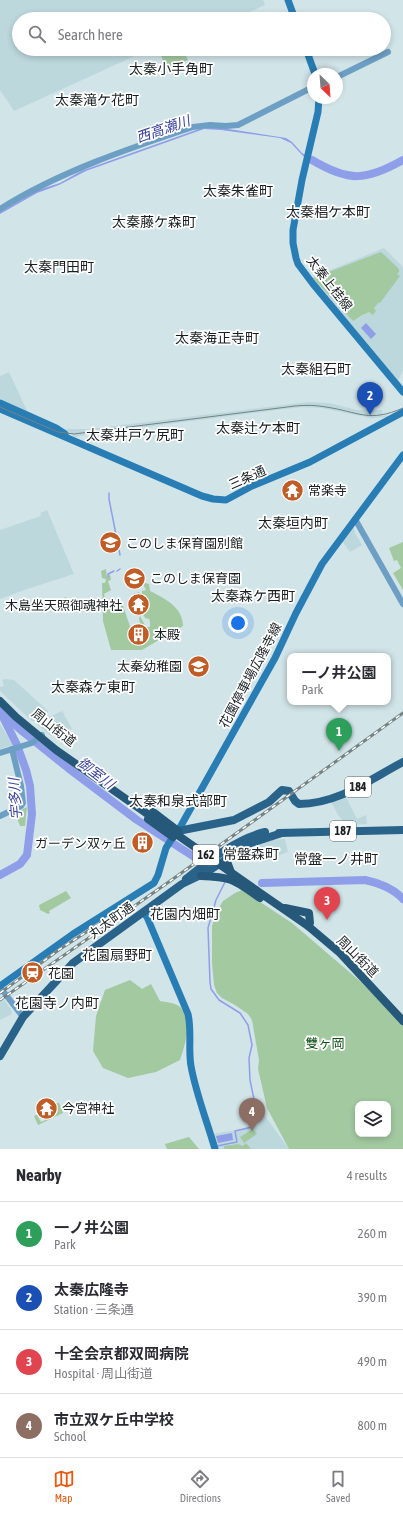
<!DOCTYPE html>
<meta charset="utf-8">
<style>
body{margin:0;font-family:"Asap Condensed","Noto Sans JP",sans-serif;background:#f2f2f3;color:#2b2b33}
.controls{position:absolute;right:12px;bottom:12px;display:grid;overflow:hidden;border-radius:8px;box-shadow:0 2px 6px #0003}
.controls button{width:36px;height:36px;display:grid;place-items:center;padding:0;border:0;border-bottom:1px solid #e1e1e2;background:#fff;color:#2b2b33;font:20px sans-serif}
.compass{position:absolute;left:307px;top:68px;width:36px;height:36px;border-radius:50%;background:#fff;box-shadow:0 2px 6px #0003;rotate:155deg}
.you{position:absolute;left:238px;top:623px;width:14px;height:14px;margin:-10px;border:3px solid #fff;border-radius:50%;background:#1a73e8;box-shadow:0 0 0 6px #1a73e833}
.badge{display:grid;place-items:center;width:26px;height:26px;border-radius:50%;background:#ea580c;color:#fff;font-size:13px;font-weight:700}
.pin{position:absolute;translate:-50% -33px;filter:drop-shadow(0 1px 2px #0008)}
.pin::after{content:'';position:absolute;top:21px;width:14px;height:12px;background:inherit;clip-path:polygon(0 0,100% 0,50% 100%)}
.popup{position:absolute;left:287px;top:653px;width:104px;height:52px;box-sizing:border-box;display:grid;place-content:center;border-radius:8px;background:#fff;filter:drop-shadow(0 1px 3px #0005);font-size:13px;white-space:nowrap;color:#7c7c81}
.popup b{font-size:15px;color:#2b2b33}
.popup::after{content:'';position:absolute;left:50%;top:100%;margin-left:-8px;border:8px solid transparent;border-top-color:#fff}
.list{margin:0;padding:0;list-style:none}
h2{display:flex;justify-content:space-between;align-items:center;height:52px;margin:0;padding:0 16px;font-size:17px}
h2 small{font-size:13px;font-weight:400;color:#7c7c81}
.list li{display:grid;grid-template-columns:26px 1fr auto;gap:12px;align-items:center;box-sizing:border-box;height:64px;padding:0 16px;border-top:1px solid #e1e1e2}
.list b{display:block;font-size:15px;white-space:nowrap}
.list p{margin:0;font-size:13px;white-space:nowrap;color:#7c7c81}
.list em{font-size:13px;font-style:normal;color:#7c7c81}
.icon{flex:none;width:22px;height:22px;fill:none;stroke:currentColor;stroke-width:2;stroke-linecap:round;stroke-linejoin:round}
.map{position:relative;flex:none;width:403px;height:1149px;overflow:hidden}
.search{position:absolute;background:#fff;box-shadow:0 2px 6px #0003;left:12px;right:12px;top:12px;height:44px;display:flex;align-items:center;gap:10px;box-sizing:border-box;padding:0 14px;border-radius:22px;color:#7c7c81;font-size:15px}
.sheet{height:308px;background:#fff}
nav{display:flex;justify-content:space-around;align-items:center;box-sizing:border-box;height:56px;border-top:1px solid #e1e1e2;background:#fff;font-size:11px;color:#7c7c81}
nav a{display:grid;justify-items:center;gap:2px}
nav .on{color:#ea580c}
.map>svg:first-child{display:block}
.built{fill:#bcd8dd}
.green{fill:#a3c9a1;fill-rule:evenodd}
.water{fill:#8f9ee9}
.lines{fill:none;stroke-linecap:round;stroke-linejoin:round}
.stream{stroke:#8f9ee9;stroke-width:1.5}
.river{stroke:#8f9ee9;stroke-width:8}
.tertiary{stroke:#6d9fc4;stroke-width:6}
.secondary{stroke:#287db4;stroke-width:7}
.primary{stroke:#2a638a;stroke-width:8}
.trunk{stroke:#26587a;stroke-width:8}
.tram{stroke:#758284;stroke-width:1}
.rail-casing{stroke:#758284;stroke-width:3}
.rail{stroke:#fff;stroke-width:1.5;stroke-dasharray:4.5;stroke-linecap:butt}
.trunk-bridge{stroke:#26587a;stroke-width:8}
.labels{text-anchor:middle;stroke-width:3.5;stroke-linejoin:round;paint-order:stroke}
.shield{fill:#fff;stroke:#5e6364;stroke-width:1}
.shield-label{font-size:12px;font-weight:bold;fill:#192021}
.street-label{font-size:13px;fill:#192021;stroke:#fff}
.poi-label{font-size:13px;fill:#192021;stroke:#fff;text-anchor:start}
.park-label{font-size:13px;fill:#0e5114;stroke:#fff}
.neighbourhood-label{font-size:14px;fill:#192021;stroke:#fff}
.water-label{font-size:14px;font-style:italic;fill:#3c449c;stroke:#fff}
</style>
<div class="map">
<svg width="403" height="1149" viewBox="0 0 403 1149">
<rect width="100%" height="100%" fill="#d1e4e8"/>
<g class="built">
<path d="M0 0H263L265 5 234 19H19V49H150L14 111 0 90Z"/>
<path d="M384 248 403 267V370L398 381 311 278Z"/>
<path d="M9 372 28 413 0 401V376Z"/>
<path d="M308 402 329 403 357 410H382L383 416 387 415 388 417 371 418 321 408 301 407 113 431 80 436 75 437 65 429H90Z"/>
<path d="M47 510 74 574 27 589 0 599V530L41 516 40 513Z"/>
<path d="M353 526 355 533 362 545 350 552 342 541Z"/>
<path d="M5 679 14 680 47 710 48 712V713L35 721H32L0 691V687L4 686 2 680Z"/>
<path d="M62 711 72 729 51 736 38 725 39 723 45 719Z"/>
<path d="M0 724 13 745 0 749Z"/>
<path d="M345 795 357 819 366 815 367 824 346 825 339 816 331 802Z"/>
<path d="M285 839 288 852 262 862 256 849 260 843 272 840Z"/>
<path d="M4 1000 11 1009 12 1014 0 1020V1003Z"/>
<path d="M262 1112 289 1149H218L212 1134 243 1129V1128L253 1127 257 1114Z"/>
</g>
<g class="green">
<path d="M158 49H183L188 60 167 69Z"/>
<path d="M381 252 399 269V272L397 274 400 276 380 303H378L374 308 376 311 373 315 369 312 365 314 362 315 353 321 313 278Z"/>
<path d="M403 542V590L393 573 401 568 397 560 394 561 389 548Z"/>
<path d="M106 569 107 578 109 575 110 574 111 580 108 581 111 590 104 594 108 609 122 603 134 638 143 634 139 619 140 616 146 627H150V622L149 619 145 618 134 594 135 593 136 595 138 592 142 594V591L146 590 142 582 149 584 150 591C164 598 183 607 183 626L142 650H111L103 621 102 583H105L106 579 102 578 101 571Z"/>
<path d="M66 597 67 599H69L70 608 65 612 59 600Z"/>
<path d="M27 807 25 826H20L15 813Z"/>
<path d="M242 890 292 923 361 982 403 1025V1149H289L267 1108 258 1069 259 1060 252 1020 248 1014 235 1005 222 998 217 993 214 985 212 963V926L216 913 223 901 235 893ZM358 1104H388V1134H358Z"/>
<path d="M66 891 71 898 49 911 50 913 48 914 40 910 39 905Z"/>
<path d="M130 980 142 989 151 984 160 1001C166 1002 174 1003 179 1006 194 1018 185 1045 180 1060L156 1072 128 1078 103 1068 93 1051 96 1016 105 990Z"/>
<path d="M57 1103H59L63 1113 38 1125 34 1116 37 1115 41 1122 48 1119 46 1112 50 1108 52 1107 53 1110 57 1108 56 1104Z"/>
<path d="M253 1129 257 1134 244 1143 240 1137Z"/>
<path d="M189 1137 199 1149H167L165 1144Z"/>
<path d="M246 1143 251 1149H224V1146L238 1144 243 1146Z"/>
</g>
<g class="water">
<path d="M215 127 286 138 292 142 302 153 322 165 320 166 303 156 291 143 280 138 221 130 204 129 86 171 59 185 37 193 0 214V212L38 190 60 183 81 171 199 129Z"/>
<path d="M366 323 376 334 371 339 361 328Z"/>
<path d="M232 1133 233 1140 218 1143 216 1136Z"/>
</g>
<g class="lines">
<g class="stream">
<path d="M109 493V499L120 555"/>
<path d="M117 571 120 569"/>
<path d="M108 577V574L114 571"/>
<path d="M217 1146 237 1142 235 1131 252 1127 256 1115V1109L250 1080 249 1058 252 1045 248 1025 240 1013 219 1000 211 989 210 982 208 928 216 900 225 882"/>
</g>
<g class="river">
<path d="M312 160C349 182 366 181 403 160"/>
<path d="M0 711 22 731 68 768 137 820 202 862"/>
<path d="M0 875 20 864 27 855 32 814 30 786 26 770 17 745 3 717"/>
<path d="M262 883 365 880C379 883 393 888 403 899"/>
</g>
<g class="tertiary">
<path d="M337 77 388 52"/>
<path d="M0 209C59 172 127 149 193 127L210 125 226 126 238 125 313 87"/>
<path d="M355 519 403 604"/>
<path d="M0 753 32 743 42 735"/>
<path d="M0 816 21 806 23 803 21 786 12 749"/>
<path d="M0 987 23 1017"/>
</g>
<g class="secondary">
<path d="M288 0 295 19"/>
<path d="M306 49 315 74"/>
<path d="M319 98 318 112 302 180 293 230V243L296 258 298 264 313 284 403 392"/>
<path d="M0 403 56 428 65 434"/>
<path d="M0 409 202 496 213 499 226 500 252 486 310 462 403 412"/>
<path d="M178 831 275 658 296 613 322 564 403 455"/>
<path d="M143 912 147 917 188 1014C192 1031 188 1049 191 1066 196 1094 207 1121 215 1149"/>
<path d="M0 986 73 934 154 883 158 875 166 848 173 837"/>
</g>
<g class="primary">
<path d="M279 833 403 830"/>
<path d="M175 835 178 831 234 820 269 802 282 790 289 791 295 801 299 804C338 804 369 780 403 762"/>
<path d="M186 879C210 860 236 839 265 832"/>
<path d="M0 1056 23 1017 73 963 182 884 207 872 251 843 282 833"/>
</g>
<g class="trunk">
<path d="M0 701 16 717 56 750 156 820"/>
<path d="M153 812 178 831"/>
<path d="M148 819 173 837"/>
<path d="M226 859 232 875"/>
<path d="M201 876C233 877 234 880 260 898"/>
<path d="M256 890 308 926 340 953 403 1021"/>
<path d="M285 908 309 913 310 923 308 926"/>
</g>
<path class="tram" d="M0 407 58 432 74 434 295 406C306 405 316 405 326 407 359 412 369 423 403 408"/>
<defs>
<g id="rail">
<path d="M0 993 60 949 102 922"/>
<path d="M0 1000 173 879 403 713"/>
</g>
</defs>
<use href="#rail" class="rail-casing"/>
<use href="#rail" class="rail"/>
<path class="trunk-bridge" d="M156 820 256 890"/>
</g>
<defs>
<symbol id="temple-disc" viewBox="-11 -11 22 22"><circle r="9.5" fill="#c05c26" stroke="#fff"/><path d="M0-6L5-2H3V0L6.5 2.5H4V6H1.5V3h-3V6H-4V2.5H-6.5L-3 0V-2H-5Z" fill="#fff"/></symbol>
<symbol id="school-disc" viewBox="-11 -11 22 22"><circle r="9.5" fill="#c05c26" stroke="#fff"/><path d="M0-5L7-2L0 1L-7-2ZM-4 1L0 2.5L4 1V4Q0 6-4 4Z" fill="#fff"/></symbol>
<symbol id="building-disc" viewBox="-11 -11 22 22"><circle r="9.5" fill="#c05c26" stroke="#fff"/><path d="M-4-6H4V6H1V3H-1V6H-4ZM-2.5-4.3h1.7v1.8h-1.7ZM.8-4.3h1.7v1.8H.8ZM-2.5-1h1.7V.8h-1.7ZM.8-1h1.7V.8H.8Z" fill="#fff"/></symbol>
<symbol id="station-disc" viewBox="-11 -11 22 22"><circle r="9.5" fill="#c05c26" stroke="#fff"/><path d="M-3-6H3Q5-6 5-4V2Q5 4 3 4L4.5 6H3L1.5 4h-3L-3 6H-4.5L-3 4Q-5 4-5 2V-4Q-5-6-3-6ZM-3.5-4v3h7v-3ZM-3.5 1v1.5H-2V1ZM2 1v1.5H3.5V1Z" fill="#fff"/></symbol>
</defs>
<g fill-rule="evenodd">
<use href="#temple-disc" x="280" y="478" width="25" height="25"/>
<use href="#school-disc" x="98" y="530" width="25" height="25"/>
<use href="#school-disc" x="122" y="566" width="25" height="25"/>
<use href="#temple-disc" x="126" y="592" width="25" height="25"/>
<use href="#building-disc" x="126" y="622" width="25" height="25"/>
<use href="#school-disc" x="186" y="654" width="25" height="25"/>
<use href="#building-disc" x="130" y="830" width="25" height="25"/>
<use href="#station-disc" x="20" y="960" width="25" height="25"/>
<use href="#temple-disc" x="34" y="1096" width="25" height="25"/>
</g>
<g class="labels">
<g class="shield">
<rect x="345" y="777" width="26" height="20" rx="3"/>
<rect x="330" y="821" width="26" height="20" rx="3"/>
<rect x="193" y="845" width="26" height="20" rx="3"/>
</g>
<g class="shield-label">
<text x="358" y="791">184</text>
<text x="343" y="835">187</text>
<text x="206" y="859">162</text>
</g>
<g class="street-label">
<text transform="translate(330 283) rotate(52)" y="5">太秦上桂線</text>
<text transform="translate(247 477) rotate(-24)" y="5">三条通</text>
<text transform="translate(250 675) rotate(-62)" y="5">花園停車場広隆寺線</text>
<text transform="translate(54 727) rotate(38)" y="5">周山街道</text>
<text transform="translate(111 920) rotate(-36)" y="5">丸太町通</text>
<text transform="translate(358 956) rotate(45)" y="5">周山街道</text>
</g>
<g class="poi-label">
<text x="308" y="495">常楽寺</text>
<text x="126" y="548">このしま保育園別館</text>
<text x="150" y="583">このしま保育園</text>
<text x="122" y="610" text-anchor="end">木島坐天照御魂神社</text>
<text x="154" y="639">本殿</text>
<text x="182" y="671" text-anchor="end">太秦幼稚園</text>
<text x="126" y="848" text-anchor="end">ガーデン双ヶ丘</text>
<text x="48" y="978">花園</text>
<text x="62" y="1113">今宮神社</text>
</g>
<g class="park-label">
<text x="325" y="1048">雙ヶ岡</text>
</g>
<g class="neighbourhood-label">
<text x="171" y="74">太秦小手角町</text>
<text x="97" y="105">太秦滝ケ花町</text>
<text x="238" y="196">太秦朱雀町</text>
<text x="328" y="217">太秦椙ケ本町</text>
<text x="154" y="227">太秦藤ケ森町</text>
<text x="59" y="272">太秦門田町</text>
<text x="217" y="343">太秦海正寺町</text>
<text x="316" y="374">太秦組石町</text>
<text x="258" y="433">太秦辻ケ本町</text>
<text x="135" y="440">太秦井戸ケ尻町</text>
<text x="293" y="528">太秦垣内町</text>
<text x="253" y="601">太秦森ケ西町</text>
<text x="93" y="692">太秦森ケ東町</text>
<text x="178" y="806">太秦和泉式部町</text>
<text x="251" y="859">常盤森町</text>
<text x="336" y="864">常盤一ノ井町</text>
<text x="185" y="919">花園内畑町</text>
<text x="117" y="960">花園扇野町</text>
<text x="57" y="1008">花園寺ノ内町</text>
</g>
<g class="water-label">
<text transform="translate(163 129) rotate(-19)" y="5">西高瀬川</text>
<text transform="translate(96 773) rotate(37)" y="5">御室川</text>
<text transform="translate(15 799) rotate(-94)" y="5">宇多川</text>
</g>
</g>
</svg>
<div class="controls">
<button><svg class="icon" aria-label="layers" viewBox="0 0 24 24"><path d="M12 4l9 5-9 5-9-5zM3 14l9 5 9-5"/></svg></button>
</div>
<svg class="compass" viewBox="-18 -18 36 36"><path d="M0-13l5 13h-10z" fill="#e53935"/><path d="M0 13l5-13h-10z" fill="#7c7c81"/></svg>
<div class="you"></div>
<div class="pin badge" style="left:339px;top:751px;background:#2e9e5b">1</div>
<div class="popup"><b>一ノ井公園</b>Park</div>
<div class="pin badge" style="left:370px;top:415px;background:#1a4fb4">2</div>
<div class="pin badge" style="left:327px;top:920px;background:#e0444e">3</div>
<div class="pin badge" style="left:252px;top:1131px;background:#8d6e63">4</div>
<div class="search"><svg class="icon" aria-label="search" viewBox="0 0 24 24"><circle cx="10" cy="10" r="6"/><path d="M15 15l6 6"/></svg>Search here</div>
</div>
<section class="sheet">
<h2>Nearby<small>4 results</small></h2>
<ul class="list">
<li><span class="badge" style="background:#2e9e5b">1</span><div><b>一ノ井公園</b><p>Park</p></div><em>260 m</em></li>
<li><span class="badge" style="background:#1a4fb4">2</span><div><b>太秦広隆寺</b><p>Station · 三条通</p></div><em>390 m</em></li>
<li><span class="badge" style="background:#e0444e">3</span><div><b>十全会京都双岡病院</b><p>Hospital · 周山街道</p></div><em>490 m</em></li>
<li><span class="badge" style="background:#8d6e63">4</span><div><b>市立双ケ丘中学校</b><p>School</p></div><em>800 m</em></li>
</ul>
</section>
<nav>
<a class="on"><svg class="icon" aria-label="map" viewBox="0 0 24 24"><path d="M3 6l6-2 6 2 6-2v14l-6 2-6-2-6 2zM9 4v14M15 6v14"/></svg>Map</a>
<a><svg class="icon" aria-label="directions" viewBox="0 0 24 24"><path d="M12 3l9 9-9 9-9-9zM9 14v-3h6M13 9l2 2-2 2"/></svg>Directions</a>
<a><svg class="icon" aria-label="saved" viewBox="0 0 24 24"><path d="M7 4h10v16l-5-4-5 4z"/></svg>Saved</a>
</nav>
